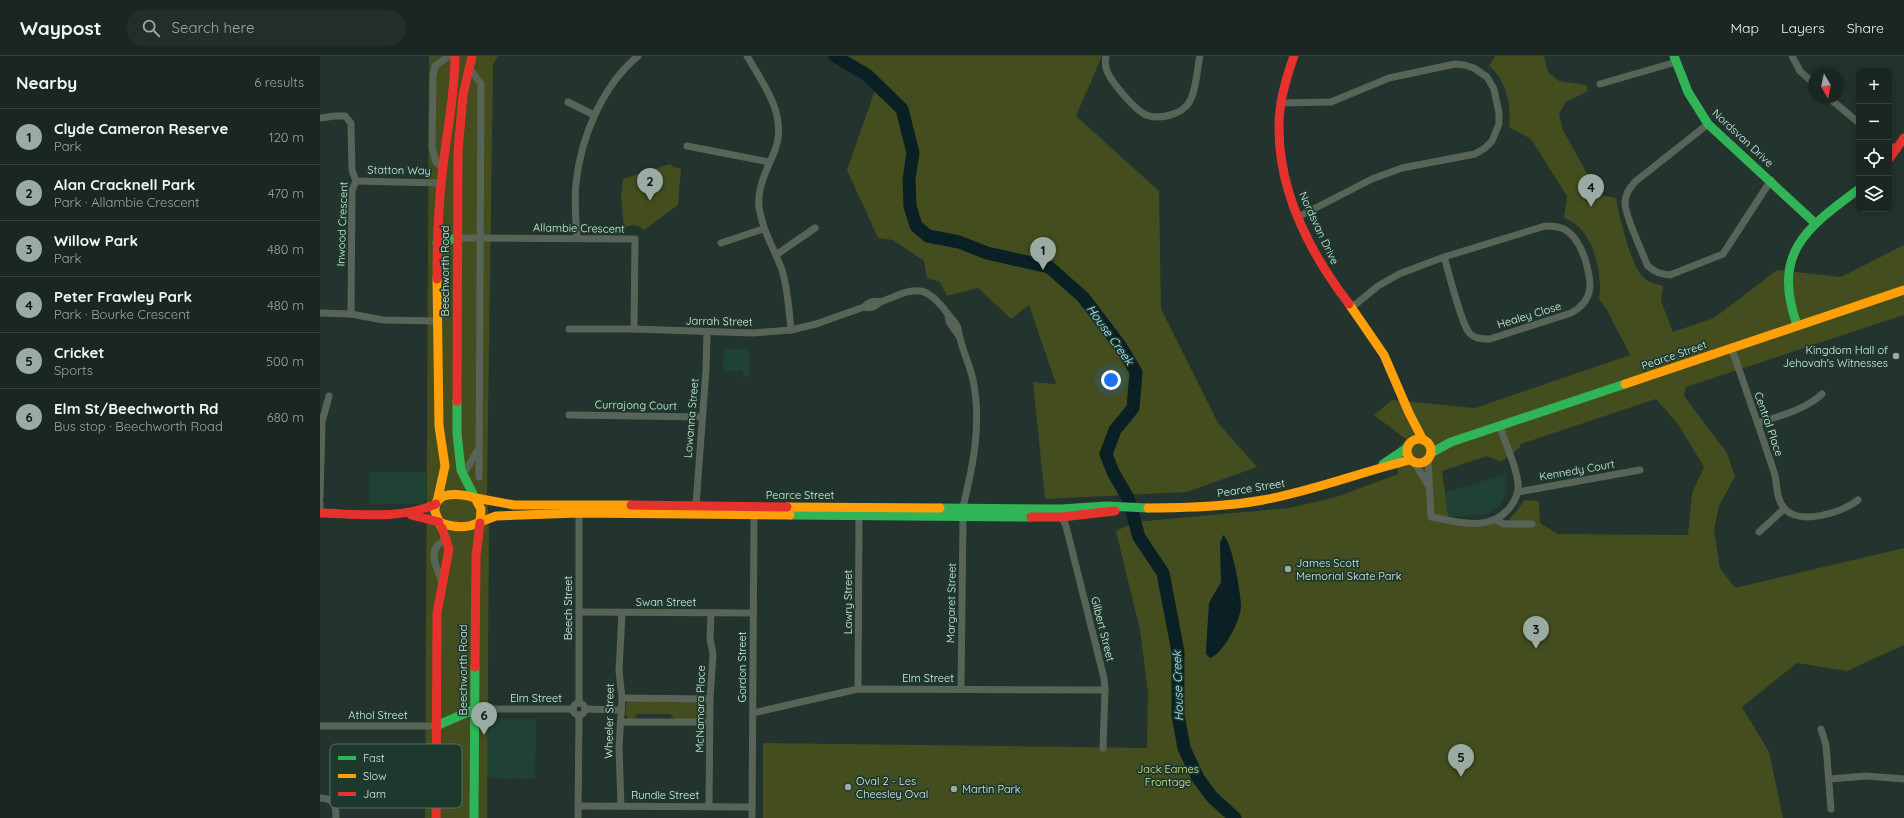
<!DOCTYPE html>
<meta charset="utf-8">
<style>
body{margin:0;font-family:Quicksand,sans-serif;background:#232e2a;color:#f1f3f6}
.controls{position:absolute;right:12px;top:12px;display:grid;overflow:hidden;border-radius:8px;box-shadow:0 2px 10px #0003}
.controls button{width:36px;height:36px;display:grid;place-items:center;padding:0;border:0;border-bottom:1px solid #384340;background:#1a2622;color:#f1f3f6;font:20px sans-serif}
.compass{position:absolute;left:1488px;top:12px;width:36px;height:36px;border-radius:50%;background:#1a2622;box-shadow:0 2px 10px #0003;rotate:171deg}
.you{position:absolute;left:791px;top:324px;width:14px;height:14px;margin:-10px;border:3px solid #fff;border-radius:50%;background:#1a73e8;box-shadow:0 0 0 6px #1a73e833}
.badge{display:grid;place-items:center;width:26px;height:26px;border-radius:50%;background:#9aaba3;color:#111;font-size:13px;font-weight:700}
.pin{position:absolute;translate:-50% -33px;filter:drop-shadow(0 1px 2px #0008)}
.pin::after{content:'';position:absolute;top:21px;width:14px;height:12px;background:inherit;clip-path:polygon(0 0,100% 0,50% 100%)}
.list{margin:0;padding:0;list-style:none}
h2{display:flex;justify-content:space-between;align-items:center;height:52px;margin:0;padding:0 16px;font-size:17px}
h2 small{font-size:13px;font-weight:400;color:#9fa5a5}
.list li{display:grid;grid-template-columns:26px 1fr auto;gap:12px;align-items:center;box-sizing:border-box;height:56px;padding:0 16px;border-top:1px solid #384340}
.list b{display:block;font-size:15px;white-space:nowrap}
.list p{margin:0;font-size:13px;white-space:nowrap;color:#9fa5a5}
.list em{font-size:13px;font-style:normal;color:#9fa5a5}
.icon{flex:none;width:22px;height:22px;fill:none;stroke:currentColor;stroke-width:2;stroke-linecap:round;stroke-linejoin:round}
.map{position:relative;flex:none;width:1584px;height:762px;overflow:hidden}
header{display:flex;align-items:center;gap:24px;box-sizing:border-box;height:56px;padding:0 20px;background:#1a2622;border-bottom:1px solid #384340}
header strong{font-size:19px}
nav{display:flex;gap:22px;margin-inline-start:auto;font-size:14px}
.search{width:280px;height:36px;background:#232e2a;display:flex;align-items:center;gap:10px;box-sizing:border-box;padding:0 14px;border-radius:22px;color:#9fa5a5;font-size:15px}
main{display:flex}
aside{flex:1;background:#1a2622}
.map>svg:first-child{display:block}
.built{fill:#204235}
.green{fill:#444d1d;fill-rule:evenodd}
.water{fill:#0a2025}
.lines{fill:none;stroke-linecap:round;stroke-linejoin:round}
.river{stroke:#0a2025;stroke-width:13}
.street{stroke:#596459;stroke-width:7}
.fast{stroke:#30b455;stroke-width:9}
.slow{stroke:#ff9f0a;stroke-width:9}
.jam{stroke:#e5322d;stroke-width:9}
.poi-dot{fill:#9aaba3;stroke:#1d392e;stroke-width:1.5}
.labels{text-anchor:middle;stroke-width:3.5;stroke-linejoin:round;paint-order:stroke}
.street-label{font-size:11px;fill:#daebe3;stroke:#1d392e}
.poi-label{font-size:11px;fill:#daebe3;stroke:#1d392e;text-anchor:start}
.park-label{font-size:11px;fill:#d3e08d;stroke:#1d392e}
.water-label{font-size:12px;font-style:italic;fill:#b2edff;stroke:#1d392e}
.key{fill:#1d392e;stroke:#566e64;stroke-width:1}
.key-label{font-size:11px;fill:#daebe3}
</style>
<header>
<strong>Waypost</strong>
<div class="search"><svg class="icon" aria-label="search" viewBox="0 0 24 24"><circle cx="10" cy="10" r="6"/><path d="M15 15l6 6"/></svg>Search here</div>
<nav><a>Map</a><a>Layers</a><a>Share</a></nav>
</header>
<main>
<aside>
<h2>Nearby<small>6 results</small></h2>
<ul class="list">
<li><span class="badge">1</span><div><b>Clyde Cameron Reserve</b><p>Park</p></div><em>120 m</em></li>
<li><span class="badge">2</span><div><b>Alan Cracknell Park</b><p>Park · Allambie Crescent</p></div><em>470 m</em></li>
<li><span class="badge">3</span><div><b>Willow Park</b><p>Park</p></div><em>480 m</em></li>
<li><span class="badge">4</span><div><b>Peter Frawley Park</b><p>Park · Bourke Crescent</p></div><em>480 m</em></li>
<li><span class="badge">5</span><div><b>Cricket</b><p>Sports</p></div><em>500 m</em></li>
<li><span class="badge">6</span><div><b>Elm St/Beechworth Rd</b><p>Bus stop · Beechworth Road</p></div><em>680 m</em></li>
</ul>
</aside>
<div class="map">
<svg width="1584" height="762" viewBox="0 0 1584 762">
<rect width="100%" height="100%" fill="#23332d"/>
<g class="built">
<path d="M404 293H429V321H423V315H403Z"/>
<path d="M49 416H106V444L102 448H49Z"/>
<path d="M1185 418V439L1180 449 1168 458 1127 461 1125 437Z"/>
<path d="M171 663H216L215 723 167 722 168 665Z"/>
</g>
<g class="green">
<path d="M109 0H178L173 9 167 436 169 473 167 762H105Z"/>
<path d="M522 0H782L756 60 839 135 841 253 898 367 937 411 867 436 725 443 713 326 736 328 709 249 691 263 658 232 627 240 620 226 607 222 604 205 573 184 558 182 527 114 556 31 532 7Z"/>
<path d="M1175 0H1224L1228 16 1239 25 1266 29 1268 35 1246 46 1239 58 1243 74 1279 139 1296 142C1299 159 1311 210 1323 221 1329 227 1336 228 1343 230L1341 245 1353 276 1394 262 1457 214 1521 221 1584 189V259L1366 331 1364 340 1407 397 1415 420 1399 450 1394 474 1400 512 1415 532 1584 492V589L1527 615 1477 607 1422 651 1449 696 1463 762H443V687L827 692 828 636 820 574 796 475 815 466 969 452 1016 441 1078 418 1079 391 1086 383 1054 359 1072 344 1155 352 1310 299 1287 254 1279 243C1283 221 1274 181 1255 168 1251 165 1247 164 1244 162L1247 140 1211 83 1189 71C1192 51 1186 23 1169 10ZM1336 343 1358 368 1384 411 1372 437 1368 479 1238 478 1220 467 1219 445 1205 444 1188 465 1129 467 1122 415 1167 400 1181 406 1199 392 1201 388Z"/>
<path d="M350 108 354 111 361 113 358 149 324 174C318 168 310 168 304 173L301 140 303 123Z"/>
<path d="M308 645 382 646 386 650V659L382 663 355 664 350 658H318L315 660 318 664 309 663 305 658 306 648Z"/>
</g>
<path class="water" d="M903 479C912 484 921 539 921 550 921 564 903 598 890 602L886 598V594L889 547 901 526 900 487Z"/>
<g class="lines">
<path class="river" d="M515 0 547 19 582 53 593 97 589 123 590 150 596 170 608 180 639 186 667 197 729 211 763 241 801 291 816 316 813 352 795 374 786 398 793 416 808 442 819 481 843 517 858 596V659L864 692 878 722 892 741 915 762"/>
<g class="street">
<path d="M427 0C445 31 470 62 453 99 446 115 437 133 439 151 442 174 454 192 462 214 468 234 469 254 471 274"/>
<path d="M786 0C785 5 785 10 787 15 792 27 814 53 826 59 838 64 860 59 868 48 876 38 877 13 880 0"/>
<path d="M1472 0 1480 15 1494 28"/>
<path d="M150 13 161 28 159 421"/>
<path d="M1280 28 1356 6"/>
<path d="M1509 42 1539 67"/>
<path d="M248 46 274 59"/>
<path d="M960 47 1011 46 1069 22 1135 8 1144 9 1154 12 1167 21 1174 33 1179 57V68L1172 85 1165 92 1155 98 1082 112 1052 123 978 161"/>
<path d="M0 62 15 60H25L31 67V71L32 114 36 125 32 134 31 258"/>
<path d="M1388 68 1316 125C1311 130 1305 138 1305 147 1305 161 1322 194 1327 209 1334 216 1340 218 1350 219L1403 198 1451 124"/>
<path d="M1569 89 1577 94"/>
<path d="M367 90 449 106"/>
<path d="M123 112 116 106 112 92 113 20 115 10 129 0"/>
<path d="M36 125 121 127"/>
<path d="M137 182 315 183 314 273"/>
<path d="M257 182C256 164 254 145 256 127 261 81 282 30 318 0"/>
<path d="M401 187 443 173"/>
<path d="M456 199 495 172"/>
<path d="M544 251C551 253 555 251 560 246"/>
<path d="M1031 252 1058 230 1079 218 1124 201 1225 170C1232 170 1238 170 1244 173 1255 179 1261 191 1265 203 1272 226 1275 244 1251 257L1170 283C1162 283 1153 283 1148 275 1139 260 1130 220 1124 201"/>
<path d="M0 257 31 258 63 264 118 265"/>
<path d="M628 258 629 266 639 280"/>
<path d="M249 273H314L433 277 471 274 496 268 544 251C548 246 554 244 560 246 593 234 603 224 627 257 630 262 635 265 638 272 640 290 649 306 653 324 662 367 653 410 643 451"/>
<path d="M1411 291C1426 333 1440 374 1454 416 1458 429 1455 442 1465 453 1480 470 1524 456 1538 444"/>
<path d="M249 359 382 361"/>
<path d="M1438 367C1459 360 1485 354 1502 338"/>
<path d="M1108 403 1111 461C1139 466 1171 477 1191 450 1196 443 1199 436 1198 427 1196 409 1186 389 1180 371"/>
<path d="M1094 406 1108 429"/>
<path d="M143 419 159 392"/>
<path d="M1198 436 1320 414"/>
<path d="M0 441 2 366 9 340"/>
<path d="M0 446V458"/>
<path d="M376 449 386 314 387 276"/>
<path d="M259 457V647"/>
<path d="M742 461 746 470 784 622 785 634 783 692"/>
<path d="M1176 464 1184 468H1212"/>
<path d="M1439 476 1464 453"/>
<path d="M122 526C119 517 109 500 117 490 120 487 124 485 127 482"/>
<path d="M259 556 433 557"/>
<path d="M538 633 539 459"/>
<path d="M641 633 643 461"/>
<path d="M302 642 390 643"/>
<circle cx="259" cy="653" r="6"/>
<path d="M155 653H253"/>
<path d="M265 653 301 654"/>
<path d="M433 657 538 633 785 634"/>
<path d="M302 666H389"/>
<path d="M0 670H116"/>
<path d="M1501 673 1506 689 1511 753"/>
<path d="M1510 723 1546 720 1584 723"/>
<path d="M0 742C14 742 16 749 16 762"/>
<path d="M258 750 432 751"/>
<path d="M301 750 299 691 302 642 299 615 302 557"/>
<path d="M389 750 390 643 393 598 390 583 391 557"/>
<path d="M258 762 259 659"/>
<path d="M432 762 434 460"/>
</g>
<g class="fast">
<path d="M1354 0 1368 36 1388 68 1495 167"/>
<path d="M117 187 137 182"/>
<path d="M1477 269C1452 197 1485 173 1539 133"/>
<path d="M137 345V377L141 414 155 442"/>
<path d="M1111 397 1131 386 1305 328"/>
<path d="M1063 408 1087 392"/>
<path d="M620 452 741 453 786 450 828 452"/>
<path d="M470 459 711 461"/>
<path d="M116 670 155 653"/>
<path d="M154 762 155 611"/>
</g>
<g class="slow">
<path d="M1029 248 1064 299 1089 357 1103 384"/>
<path d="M1305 328 1584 234"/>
<circle cx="1099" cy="395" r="12"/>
<path d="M156 442 194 449H311"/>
<path d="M117 446 125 410 119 370 117 223"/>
<path d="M467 451 620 452"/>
<path d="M828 452C867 452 905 451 943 444 993 435 1041 416 1090 404"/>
<path d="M119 466C133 472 146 473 160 466L161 453 155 442C143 438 113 433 115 455 116 460 120 467 122 472"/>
<path d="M160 466 176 460 259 457 470 459"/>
</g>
<g class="jam">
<path d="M974 0C966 22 959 45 959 69 958 135 990 197 1029 248"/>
<path d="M1569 103 1584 82"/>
<path d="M117 223C117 189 118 154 122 119 126 79 135 40 135 0"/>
<path d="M137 345 138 95 143 39 152 0"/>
<path d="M311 449 467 451"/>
<path d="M0 457C38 458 80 464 116 448"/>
<path d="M91 459 119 466"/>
<path d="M711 461H742L795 455"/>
<path d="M155 611 156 500 160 467"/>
<path d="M116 762 117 557 129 493 122 472"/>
</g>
</g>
<g class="poi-dot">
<circle cx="1576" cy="300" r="4"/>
<circle cx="968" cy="513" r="4"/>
<circle cx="528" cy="731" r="4"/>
<circle cx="634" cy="733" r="4"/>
</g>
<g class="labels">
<g class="street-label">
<text transform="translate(1423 82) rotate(43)" y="4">Nordsvan Drive</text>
<text transform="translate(79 114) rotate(1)" y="4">Statton Way</text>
<text transform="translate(22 168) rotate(-88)" y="4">Inwood Crescent</text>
<text transform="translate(259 172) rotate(1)" y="4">Allambie Crescent</text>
<text transform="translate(999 172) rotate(65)" y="4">Nordsvan Drive</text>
<text transform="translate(125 215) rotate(-90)" y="4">Beechworth Road</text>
<text transform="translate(1209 259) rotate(-17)" y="4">Healey Close</text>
<text transform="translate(399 265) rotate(1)" y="4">Jarrah Street</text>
<text transform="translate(1354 299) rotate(-19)" y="4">Pearce Street</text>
<text transform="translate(316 349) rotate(1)" y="4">Currajong Court</text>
<text transform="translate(371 362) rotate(-85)" y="4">Lowanna Street</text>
<text transform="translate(1449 368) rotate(71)" y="4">Central Place</text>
<text transform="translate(1257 414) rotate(-10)" y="4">Kennedy Court</text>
<text transform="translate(931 432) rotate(-9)" y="4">Pearce Street</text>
<text x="480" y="443">Pearce Street</text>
<text x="346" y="550">Swan Street</text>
<text transform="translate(528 546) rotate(-90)" y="4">Lawry Street</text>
<text transform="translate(631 547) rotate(-89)" y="4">Margaret Street</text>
<text transform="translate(248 552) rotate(-90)" y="4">Beech Street</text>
<text transform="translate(783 573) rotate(76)" y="4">Gilbert Street</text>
<text transform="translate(422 611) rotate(-90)" y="4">Gordon Street</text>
<text transform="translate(143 614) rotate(-90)" y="4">Beechworth Road</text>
<text x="608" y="626">Elm Street</text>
<text x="216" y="646">Elm Street</text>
<text transform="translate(380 653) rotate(-89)" y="4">McNamara Place</text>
<text x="58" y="663">Athol Street</text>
<text transform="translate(289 665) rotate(-89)" y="4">Wheeler Street</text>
<text x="345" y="743">Rundle Street</text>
</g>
<g class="poi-label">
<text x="1568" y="298" text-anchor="end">Kingdom Hall of<tspan x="1568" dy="13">Jehovah's Witnesses</tspan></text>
<text x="976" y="511">James Scott<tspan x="976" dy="13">Memorial Skate Park</tspan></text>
<text x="536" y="729">Oval 2 - Les<tspan x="536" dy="13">Cheesley Oval</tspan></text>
<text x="642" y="737">Martin Park</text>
</g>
<g class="park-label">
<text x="848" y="717">Jack Eames<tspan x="848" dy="13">Frontage</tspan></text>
</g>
<g class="water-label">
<text transform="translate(790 279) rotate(54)" y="4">House Creek</text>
<text transform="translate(858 630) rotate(-92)" y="4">House Creek</text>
</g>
</g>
<rect x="10" y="688" width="132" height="64" rx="6" class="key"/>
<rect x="18" y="700" width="18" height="4" fill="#30b455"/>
<rect x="18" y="718" width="18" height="4" fill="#ff9f0a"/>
<rect x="18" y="736" width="18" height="4" fill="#e5322d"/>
<g class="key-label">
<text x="43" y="706">Fast</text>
<text x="43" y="724">Slow</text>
<text x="43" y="742">Jam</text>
</g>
</svg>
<div class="controls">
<button>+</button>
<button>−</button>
<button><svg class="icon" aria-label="locate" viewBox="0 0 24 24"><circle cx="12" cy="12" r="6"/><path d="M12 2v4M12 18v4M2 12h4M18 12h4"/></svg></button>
<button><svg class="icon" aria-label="layers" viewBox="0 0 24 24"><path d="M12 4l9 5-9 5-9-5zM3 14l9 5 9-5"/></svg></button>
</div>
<svg class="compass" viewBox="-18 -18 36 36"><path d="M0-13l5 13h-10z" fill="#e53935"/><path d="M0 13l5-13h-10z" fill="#9fa5a5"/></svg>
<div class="you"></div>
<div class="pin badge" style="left:723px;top:214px">1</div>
<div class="pin badge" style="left:330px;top:145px">2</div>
<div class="pin badge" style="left:1216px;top:593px">3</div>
<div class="pin badge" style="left:1271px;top:151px">4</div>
<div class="pin badge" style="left:1141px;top:721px">5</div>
<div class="pin badge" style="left:164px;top:679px">6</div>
</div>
</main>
